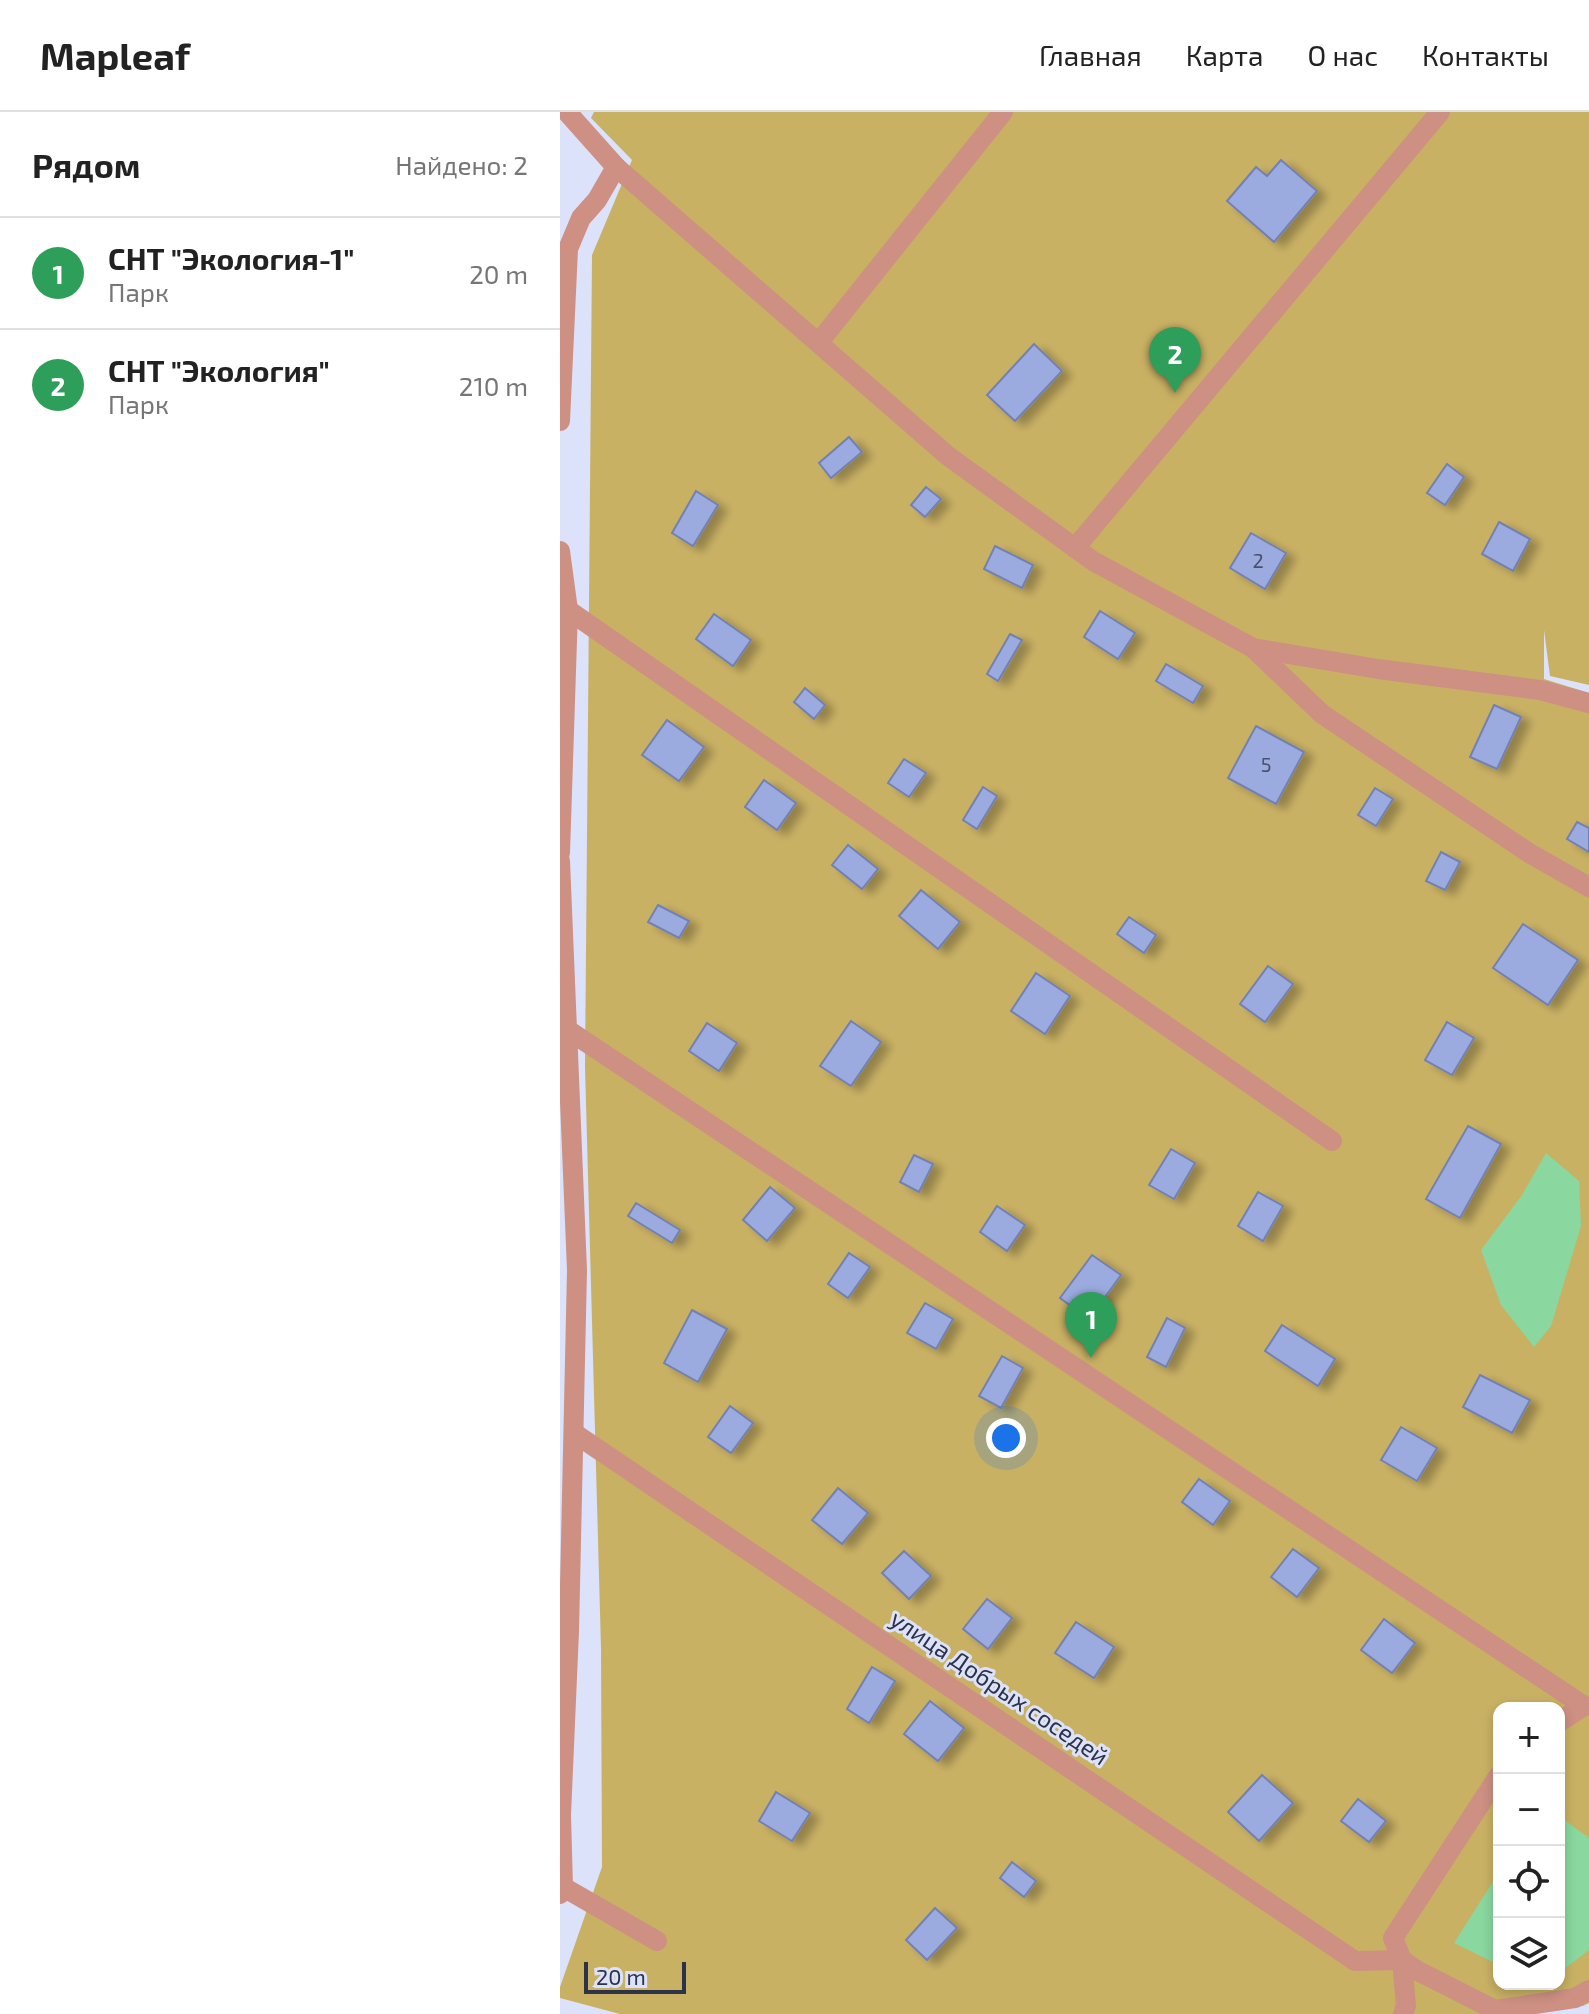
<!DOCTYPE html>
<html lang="ru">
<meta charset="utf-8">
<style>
body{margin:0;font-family:"Exo 2",sans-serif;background:#f6f6f6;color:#222}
.controls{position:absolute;right:24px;bottom:24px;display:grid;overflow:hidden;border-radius:16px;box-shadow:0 4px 12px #0003}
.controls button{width:72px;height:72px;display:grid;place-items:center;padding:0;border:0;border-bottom:2px solid #e0e0e0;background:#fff;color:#222;font:40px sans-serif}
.scale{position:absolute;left:24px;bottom:20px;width:102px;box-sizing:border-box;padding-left:8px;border:4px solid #2c3248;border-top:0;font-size:22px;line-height:28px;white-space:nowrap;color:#2c3248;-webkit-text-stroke:6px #dce2f9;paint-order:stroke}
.you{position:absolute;left:446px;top:1326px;width:28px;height:28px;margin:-20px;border:6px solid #fff;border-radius:50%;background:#1a73e8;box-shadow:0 0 0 12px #1a73e833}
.badge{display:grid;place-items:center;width:52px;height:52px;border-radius:50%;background:#72622f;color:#fff;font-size:26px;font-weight:700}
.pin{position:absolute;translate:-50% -66px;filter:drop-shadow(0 2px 4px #0008)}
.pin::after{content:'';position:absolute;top:42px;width:28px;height:24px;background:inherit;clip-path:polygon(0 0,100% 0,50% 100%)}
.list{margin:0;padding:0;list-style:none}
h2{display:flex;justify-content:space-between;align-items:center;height:104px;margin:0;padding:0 32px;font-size:34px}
h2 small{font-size:26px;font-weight:400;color:#767676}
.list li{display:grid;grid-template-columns:52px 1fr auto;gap:24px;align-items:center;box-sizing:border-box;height:112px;padding:0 32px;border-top:2px solid #e0e0e0}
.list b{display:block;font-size:30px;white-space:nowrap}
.list p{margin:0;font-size:26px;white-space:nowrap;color:#767676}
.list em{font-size:26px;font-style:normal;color:#767676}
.icon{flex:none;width:44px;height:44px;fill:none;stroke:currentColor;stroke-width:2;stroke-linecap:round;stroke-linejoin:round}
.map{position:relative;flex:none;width:1029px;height:1902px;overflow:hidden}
header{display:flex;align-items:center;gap:48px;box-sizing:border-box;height:112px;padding:0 40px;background:#fff;border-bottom:2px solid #e0e0e0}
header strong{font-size:38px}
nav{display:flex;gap:44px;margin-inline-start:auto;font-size:28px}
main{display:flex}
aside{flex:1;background:#fff}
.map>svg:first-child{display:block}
.green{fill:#c9b164;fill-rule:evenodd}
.water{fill:#8ad79f}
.building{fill:#9cabdf;stroke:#7280b2;stroke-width:2;filter:url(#shadow)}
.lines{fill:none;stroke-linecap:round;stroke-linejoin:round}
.minor{stroke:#cd9083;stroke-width:20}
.labels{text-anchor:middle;stroke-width:6;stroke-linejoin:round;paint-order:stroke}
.number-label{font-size:20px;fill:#48506e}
.street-label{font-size:24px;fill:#2c3248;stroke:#dce2f9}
</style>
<header>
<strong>Mapleaf</strong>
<nav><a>Главная</a><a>Карта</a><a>О нас</a><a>Контакты</a></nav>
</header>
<main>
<aside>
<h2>Рядом<small>Найдено: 2</small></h2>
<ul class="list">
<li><span class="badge" style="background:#2e9e5b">1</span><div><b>СНТ &quot;Экология-1&quot;</b><p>Парк</p></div><em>20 m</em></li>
<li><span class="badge" style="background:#2e9e5b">2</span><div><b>СНТ &quot;Экология&quot;</b><p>Парк</p></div><em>210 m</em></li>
</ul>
</aside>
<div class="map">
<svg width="1029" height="1902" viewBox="0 0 1029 1902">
<defs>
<filter id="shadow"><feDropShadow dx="9" dy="5" stdDeviation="4" flood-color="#0004"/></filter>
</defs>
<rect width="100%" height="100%" fill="#dce2f9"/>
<path class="green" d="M34 0H1029V573L990 564 984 518V567L1029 581V1891L1023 1894 956 1902H60L0 1886V1875L42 1755 41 1537 25 955 32 143 72 48 31 6ZM939 1596H999V1872H939Z"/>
<g class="water">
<path d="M986 1041 1019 1069 1021 1114 991 1214 974 1235 941 1193 921 1138 962 1083Z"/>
<path d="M999 1704 1029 1726V1838L999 1861Z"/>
<path d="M939 1760V1853L894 1831Z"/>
</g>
<g class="building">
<path d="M721 48 757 79 714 130 667 89 696 55 707 64Z"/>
<path d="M474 232 502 259 455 309 427 283Z"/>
<path d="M289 325 302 340 271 366 259 351Z"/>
<path d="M887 352 904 365 885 393 867 381Z"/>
<path d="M366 375 381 387 365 405 351 393Z"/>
<path d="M136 379 158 393 133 434 112 421Z"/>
<path d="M939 410 970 427 953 459 922 442Z"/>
<path d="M691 421 726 441 705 477 670 456Z"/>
<path d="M435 434 473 453 462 476 424 457Z"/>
<path d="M540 499 575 521 558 547 524 525Z"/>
<path d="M154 502 191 528 173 554 136 527Z"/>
<path d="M450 522 462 528 438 569 427 562Z"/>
<path d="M606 552 643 574 633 591 596 569Z"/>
<path d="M245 576 265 593 254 607 234 590Z"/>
<path d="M934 593 961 605 937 657 910 645Z"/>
<path d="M107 608 144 635 119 669 82 643Z"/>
<path d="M696 614 744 640 716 692 668 666Z"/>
<path d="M344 647 366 661 349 685 328 671Z"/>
<path d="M204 668 236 691 217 718 185 695Z"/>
<path d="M423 675 437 684 417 717 403 708Z"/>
<path d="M815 676 833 687 816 714 798 703Z"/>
<path d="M1017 710 1029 716V740L1007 727Z"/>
<path d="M288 733 318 757 302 777 272 753Z"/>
<path d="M881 740 900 750 885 778 866 769Z"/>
<path d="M361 778 400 810 378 837 339 804Z"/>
<path d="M98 793 129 809 119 826 88 810Z"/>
<path d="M569 805 596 823 584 841 557 822Z"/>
<path d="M963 812 1018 848 988 893 933 856Z"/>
<path d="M708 854 733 872 705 910 680 892Z"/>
<path d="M476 861 510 884 485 922 451 899Z"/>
<path d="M291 909 321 930 291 974 260 954Z"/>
<path d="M887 910 914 926 892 963 865 948Z"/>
<path d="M147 911 177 931 159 959 129 939Z"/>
<path d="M908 1014 941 1032 900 1106 866 1087Z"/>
<path d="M611 1037 635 1051 614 1087 589 1073Z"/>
<path d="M354 1043 373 1052 359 1080 340 1070Z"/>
<path d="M210 1075 235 1096 207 1129 183 1108Z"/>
<path d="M698 1080 723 1094 703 1129 678 1114Z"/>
<path d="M76 1091 120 1118 112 1131 68 1104Z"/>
<path d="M437 1094 465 1113 447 1139 420 1120Z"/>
<path d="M289 1141 310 1155 288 1186 268 1172Z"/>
<path d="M532 1143 561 1163 529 1207 500 1186Z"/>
<path d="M365 1191 393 1207 376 1237 347 1221Z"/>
<path d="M132 1198 167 1217 138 1270 104 1251Z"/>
<path d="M607 1206 625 1216 606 1255 587 1245Z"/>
<path d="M722 1213 775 1247 758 1274 705 1239Z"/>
<path d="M442 1244 463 1256 441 1296 419 1284Z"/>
<path d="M920 1263 970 1288 952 1321 903 1295Z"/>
<path d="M170 1294 193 1311 171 1341 148 1325Z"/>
<path d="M841 1315 877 1336 857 1369 821 1348Z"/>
<path d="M639 1367 670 1389 653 1413 622 1390Z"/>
<path d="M278 1376 308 1401 282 1432 252 1408Z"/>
<path d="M733 1437 759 1456 737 1485 711 1465Z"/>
<path d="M344 1439 371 1464 349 1487 322 1461Z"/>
<path d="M427 1487 452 1506 428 1537 403 1517Z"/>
<path d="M824 1507 855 1531 832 1561 801 1538Z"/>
<path d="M516 1510 554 1535 534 1566 495 1541Z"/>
<path d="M312 1555 335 1569 309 1611 287 1597Z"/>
<path d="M370 1589 404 1616 378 1649 344 1622Z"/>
<path d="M702 1663 733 1691 699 1729 668 1700Z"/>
<path d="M216 1680 250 1701 232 1729 199 1709Z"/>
<path d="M798 1687 826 1709 809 1730 781 1709Z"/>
<path d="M452 1750 476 1769 464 1785 440 1766Z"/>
<path d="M375 1796 397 1816 367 1848 346 1828Z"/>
</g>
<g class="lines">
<g class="minor">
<path d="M56 55 388 344 533 449 693 536 818 557 980 578 1029 591"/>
<path d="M259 230 443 0"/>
<path d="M0 309 8 137 21 106 37 88 56 55 7 0"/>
<path d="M515 436 880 0"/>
<path d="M0 439 8 498 0 741"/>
<path d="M8 498 772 1029"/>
<path d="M693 536 762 602 969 741 1029 775"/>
<path d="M0 749 17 1158 9 1519 1 1703 3 1775 0 1782"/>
<path d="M5 916 1024 1594 999 1610"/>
<path d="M14 1321 795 1849 842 1848 846 1894 843 1902"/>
<path d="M939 1663 833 1826 842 1848 858 1859 935 1898 1015 1886 1029 1878"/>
<path d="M3 1775 97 1829"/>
</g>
</g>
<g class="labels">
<g class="number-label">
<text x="698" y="456">2</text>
<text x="706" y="660">5</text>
</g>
<g class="street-label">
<text transform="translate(439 1576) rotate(34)" y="8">улица Добрых соседей</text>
</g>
</g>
</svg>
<div class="controls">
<button>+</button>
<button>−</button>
<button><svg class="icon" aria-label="locate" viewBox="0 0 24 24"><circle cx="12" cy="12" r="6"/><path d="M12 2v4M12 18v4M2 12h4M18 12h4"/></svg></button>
<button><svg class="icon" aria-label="layers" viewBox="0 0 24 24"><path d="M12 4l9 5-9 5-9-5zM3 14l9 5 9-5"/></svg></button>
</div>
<div class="scale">20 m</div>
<div class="you"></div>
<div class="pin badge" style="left:531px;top:1246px;background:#2e9e5b">1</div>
<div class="pin badge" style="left:615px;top:281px;background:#2e9e5b">2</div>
</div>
</main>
